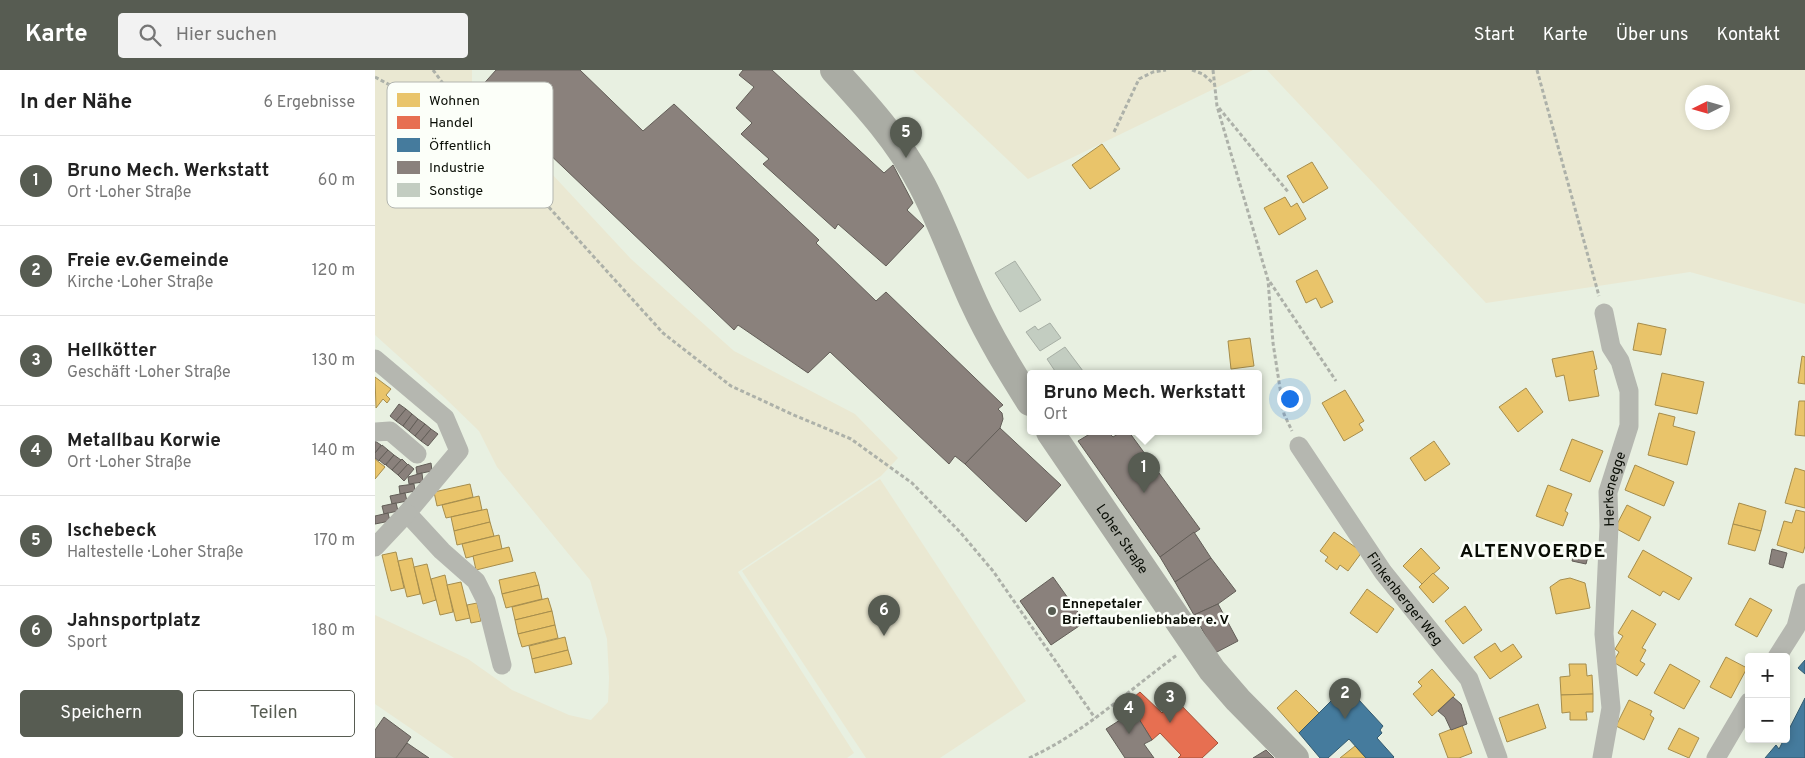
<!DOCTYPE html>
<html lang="de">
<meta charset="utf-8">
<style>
body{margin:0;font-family:Overpass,sans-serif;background:#f2f2f2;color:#222}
.controls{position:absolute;right:15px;bottom:15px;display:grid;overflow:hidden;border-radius:5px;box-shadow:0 2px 8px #0003}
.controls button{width:45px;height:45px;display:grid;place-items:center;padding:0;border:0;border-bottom:1px solid #e0e0e0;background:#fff;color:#222;font:25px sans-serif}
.compass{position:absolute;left:1310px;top:15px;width:45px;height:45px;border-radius:50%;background:#fff;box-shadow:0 2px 8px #0003;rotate:265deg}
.you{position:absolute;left:914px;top:328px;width:18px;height:18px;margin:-12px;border:4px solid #fff;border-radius:50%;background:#1a73e8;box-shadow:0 0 0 8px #1a73e833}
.badge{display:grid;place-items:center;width:32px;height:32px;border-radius:50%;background:#575c52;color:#fff;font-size:16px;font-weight:700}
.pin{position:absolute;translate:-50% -41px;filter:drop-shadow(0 1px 2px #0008)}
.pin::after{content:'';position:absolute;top:26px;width:18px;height:15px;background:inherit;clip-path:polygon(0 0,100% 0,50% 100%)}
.popup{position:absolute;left:652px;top:300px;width:235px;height:65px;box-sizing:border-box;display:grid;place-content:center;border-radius:5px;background:#fff;filter:drop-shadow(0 1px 4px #0005);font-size:16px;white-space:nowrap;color:#767676}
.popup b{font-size:19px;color:#222}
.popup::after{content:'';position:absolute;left:50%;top:100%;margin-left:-10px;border:10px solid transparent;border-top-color:#fff}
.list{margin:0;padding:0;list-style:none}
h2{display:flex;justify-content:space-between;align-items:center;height:65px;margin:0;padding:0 20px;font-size:21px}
h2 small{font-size:16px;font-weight:400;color:#767676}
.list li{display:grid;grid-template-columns:32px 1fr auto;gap:15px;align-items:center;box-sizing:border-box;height:90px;padding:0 20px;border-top:1px solid #e0e0e0}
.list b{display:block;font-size:19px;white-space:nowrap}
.list p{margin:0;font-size:16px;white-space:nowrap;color:#767676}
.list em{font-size:16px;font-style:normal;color:#767676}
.actions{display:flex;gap:10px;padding:15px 20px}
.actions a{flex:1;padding:11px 0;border:1px solid #575c52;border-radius:5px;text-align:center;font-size:18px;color:#575c52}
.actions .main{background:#575c52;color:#fff}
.icon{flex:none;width:28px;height:28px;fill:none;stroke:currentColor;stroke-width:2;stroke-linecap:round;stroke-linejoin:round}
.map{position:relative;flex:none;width:1430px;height:688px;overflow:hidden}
header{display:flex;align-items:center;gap:30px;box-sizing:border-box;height:70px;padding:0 25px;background:#575c52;color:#fff}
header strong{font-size:24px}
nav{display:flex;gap:28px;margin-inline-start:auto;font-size:18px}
.search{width:350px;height:45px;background:#f2f2f2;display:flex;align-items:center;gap:12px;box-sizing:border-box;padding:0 18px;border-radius:5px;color:#767676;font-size:19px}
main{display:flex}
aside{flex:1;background:#fff}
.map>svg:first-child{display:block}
.green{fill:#eae8d2;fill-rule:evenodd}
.homes{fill:#e9c46a;stroke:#a68d4c}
.shops{fill:#e76f51;stroke:#a4523a}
.public{fill:#457b9d;stroke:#335a6f}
.industry{fill:#8a817c;stroke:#635e58}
.building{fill:#c3cdc1;stroke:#a7afa5}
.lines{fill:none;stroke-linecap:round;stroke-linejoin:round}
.path{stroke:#adb1a9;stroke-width:3;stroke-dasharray:4 2.5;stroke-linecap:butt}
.street{stroke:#b5b7b0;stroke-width:19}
.secondary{stroke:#aaaca4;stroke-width:28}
.poi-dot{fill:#575c52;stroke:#fcfff9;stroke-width:2}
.labels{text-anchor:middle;stroke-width:5;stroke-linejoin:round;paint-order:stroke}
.street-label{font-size:14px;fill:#090d05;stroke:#fcfff9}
.poi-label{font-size:14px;font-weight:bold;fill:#090d05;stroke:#fcfff9;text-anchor:start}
.district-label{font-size:19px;font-weight:bold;letter-spacing:1px;fill:#090d05;stroke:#fcfff9}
.key{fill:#fcfff9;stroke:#b3b6b0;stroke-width:1}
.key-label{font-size:14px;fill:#090d05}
</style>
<header>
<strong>Karte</strong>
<div class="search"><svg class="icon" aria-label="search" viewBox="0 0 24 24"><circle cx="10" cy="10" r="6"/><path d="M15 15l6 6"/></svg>Hier suchen</div>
<nav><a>Start</a><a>Karte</a><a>Über uns</a><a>Kontakt</a></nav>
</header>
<main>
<aside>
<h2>In der Nähe<small>6 Ergebnisse</small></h2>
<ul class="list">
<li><span class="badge">1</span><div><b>Bruno Mech. Werkstatt</b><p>Ort · Loher Straße</p></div><em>60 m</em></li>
<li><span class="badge">2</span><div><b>Freie ev.Gemeinde</b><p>Kirche · Loher Straße</p></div><em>120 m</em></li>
<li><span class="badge">3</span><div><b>Hellkötter</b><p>Geschäft · Loher Straße</p></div><em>130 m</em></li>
<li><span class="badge">4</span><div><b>Metallbau Korwie</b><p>Ort · Loher Straße</p></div><em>140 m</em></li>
<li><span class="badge">5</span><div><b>Ischebeck</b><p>Haltestelle · Loher Straße</p></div><em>170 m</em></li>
<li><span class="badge">6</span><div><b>Jahnsportplatz</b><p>Sport</p></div><em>180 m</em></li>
</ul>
<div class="actions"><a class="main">Speichern</a><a>Teilen</a></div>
</aside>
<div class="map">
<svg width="1430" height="688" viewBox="0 0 1430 688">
<rect width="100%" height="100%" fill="#e8f0e1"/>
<g class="green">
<path d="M0 0H97V18L256 189 359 281 480 344 523 388 506 406 363 502 479 683 472 688H79L0 634V545L93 589 137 620 194 645 216 650 233 632 234 608 232 569 215 510 122 397 104 361 70 328 0 265Z"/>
<path d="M538 0H878L653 109Z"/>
<path d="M892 0H1430V234L1315 202 1111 233ZM1348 22V52H1318V22Z"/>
<path d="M505 409 651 631 565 688H491L367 501Z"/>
</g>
<g class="homes">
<path d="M727 74 745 99 715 119 697 95Z"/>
<path d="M937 92 953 118 928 133 912 106Z"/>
<path d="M910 127 916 137 922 133 931 149 904 165 889 138Z"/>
<path d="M942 200 958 232 946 238 941 228 931 233 921 211Z"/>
<path d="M1263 253 1291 259 1286 285 1258 280Z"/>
<path d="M875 268 879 296 856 299 853 271Z"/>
<path d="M1218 281 1222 299 1219 300 1224 326 1194 331 1189 305 1181 307 1177 289Z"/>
<path d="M1427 286 1430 287V314L1423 313Z"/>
<path d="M1287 303 1329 312 1322 344 1280 335Z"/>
<path d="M0 307 16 319 11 325 15 329 12 333 8 329 1 338Z"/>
<path d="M1151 318 1168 342 1143 362 1124 337Z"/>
<path d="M970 320 989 351 984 354 988 360 969 371 947 333Z"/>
<path d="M1424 331H1430V366L1420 365Z"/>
<path d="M1284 343 1300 347 1298 356 1320 362 1312 395 1273 385Z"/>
<path d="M1197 369 1228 381 1215 412 1185 400Z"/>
<path d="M1059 371 1075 394 1050 411 1035 388Z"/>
<path d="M0 389 10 397 0 409Z"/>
<path d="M1260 395 1299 412 1289 436 1250 420Z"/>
<path d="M1420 398 1430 401V438L1410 433Z"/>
<path d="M95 414 98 427 62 436 59 422Z"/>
<path d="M1173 415 1197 424 1190 441 1193 443 1188 456 1161 446Z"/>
<path d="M104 426 107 440 71 448 67 435Z"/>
<path d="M1364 433 1391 441 1386 461 1358 454Z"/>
<path d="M1252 435 1276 447 1264 471 1240 458Z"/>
<path d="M112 439 115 452 79 461 76 447Z"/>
<path d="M1421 440 1430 442V476L1428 483 1402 475 1409 451 1417 453Z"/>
<path d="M115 452 119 466 82 475 79 461Z"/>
<path d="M1358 454 1386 461 1380 481 1353 474Z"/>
<path d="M959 462 987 482 973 501 965 495 962 500 950 491 953 487 945 481Z"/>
<path d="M124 465 127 479 91 488 87 474Z"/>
<path d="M134 477 138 491 101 500 98 486Z"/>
<path d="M1046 478 1065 498 1047 514 1028 496Z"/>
<path d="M1268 480 1317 508 1304 530 1288 521 1285 526 1253 507Z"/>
<path d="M21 482 29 518 16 521 7 485Z"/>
<path d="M37 488 45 524 32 527 23 491Z"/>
<path d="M52 494 61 530 48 534 39 497Z"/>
<path d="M160 502 164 515 127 524 124 510Z"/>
<path d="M1058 503 1074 518 1058 533 1044 517Z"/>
<path d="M70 505 78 542 65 545 56 509Z"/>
<path d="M1195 508 1210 513 1215 538 1181 544 1175 517 1185 510Z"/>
<path d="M86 512 95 548 81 551 72 515Z"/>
<path d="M164 515 167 529 131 538 127 524Z"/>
<path d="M992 519 1019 539 1002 563 975 543Z"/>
<path d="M173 528 177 541 140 550 137 537Z"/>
<path d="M1375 528 1397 540 1382 567 1360 555Z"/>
<path d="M102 533 106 551 96 553 92 535Z"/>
<path d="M1090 536 1107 560 1088 574 1070 551Z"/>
<path d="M1257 540 1281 554 1267 578 1271 580 1265 591 1270 594 1262 606 1238 592 1244 582 1240 579 1248 566 1243 563Z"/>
<path d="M177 541 180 555 143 564 140 550Z"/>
<path d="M180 555 183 568 147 577 143 564Z"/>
<path d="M190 567 193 580 157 589 154 576Z"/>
<path d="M1120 573 1126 582 1138 574 1147 587 1115 609 1099 587Z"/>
<path d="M193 580 197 594 160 603 157 589Z"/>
<path d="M1351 587 1372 598 1356 628 1335 617Z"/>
<path d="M1194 594H1211L1212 606 1217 605 1218 624 1186 625 1185 607 1195 606Z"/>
<path d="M1295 594 1325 611 1309 639 1279 623Z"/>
<path d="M1057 599 1080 625 1057 646 1038 624 1047 616 1043 612Z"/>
<path d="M921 620 944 643 924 663 902 638Z"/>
<path d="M1218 624V642H1211L1212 650H1195V642L1187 643 1186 625Z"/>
<path d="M1254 630 1277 641 1275 645 1279 648 1269 670 1241 656Z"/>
<path d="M1163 634 1171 658 1132 672 1124 648Z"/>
<path d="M1087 655 1097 683 1084 688H1073L1064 664Z"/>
<path d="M1304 658 1324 668 1314 688 1293 679Z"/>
<path d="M980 676 991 688H965Z"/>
</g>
<path class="shops" d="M765 622 787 643 801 630 843 673 827 688H803L806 685 785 663 777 670 753 632Z"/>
<g class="public">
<path d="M1430 590V604L1423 598Z"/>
<path d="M971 616 1008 656 1005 660 1007 663 1002 668 1019 687 1018 688H991L974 669 953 688H945L924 663Z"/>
<path d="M1430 628V688H1390L1401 675 1404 679 1409 669H1411V665Z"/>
</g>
<g class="industry">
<path d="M121 0H205L268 61 299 34 444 170 441 173 501 231 511 222 628 335 623 339 627 343 628 349 625 358 590 394 580 386 574 394 455 282 433 303 363 255 359 260 105 18Z"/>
<path d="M368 0H397L509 103 518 95 538 133 532 140 549 156 511 196 463 154 460 159 388 94 394 89 366 64 377 53 361 38 379 17 364 5Z"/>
<path d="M24 334 31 339 21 351 15 346Z"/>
<path d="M31 339 37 344 28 356 21 351Z"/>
<path d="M37 344 43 349 34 361 28 356Z"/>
<path d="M43 349 50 354 40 366 34 361Z"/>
<path d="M50 354 56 359 46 371 40 366Z"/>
<path d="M625 358 686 415 651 452 590 394Z"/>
<path d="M56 359 63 364 53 376 46 371Z"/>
<path d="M718 362H733L738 367 746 362H754L825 459 785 487 703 371Z"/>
<path d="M0 371 6 375 0 383Z"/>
<path d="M7 375 13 380 4 391 0 388V383Z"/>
<path d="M13 380 19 385 10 395 4 390Z"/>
<path d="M19 385 26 390 17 400 11 395Z"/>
<path d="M27 389 33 395 23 405 17 400Z"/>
<path d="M56 393 57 401 42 404 41 397Z"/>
<path d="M33 394 39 399 29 411 23 405Z"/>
<path d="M47 403 48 412 34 414 33 407Z"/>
<path d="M39 414 40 421 25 424 24 416Z"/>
<path d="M30 423 32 431 17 434 15 426Z"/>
<path d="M21 433 23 441 9 444 7 436Z"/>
<path d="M13 443 15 451 0 454V446Z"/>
<path d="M819 462 836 488 800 512 785 487Z"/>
<path d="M1201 476 1215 479 1211 494 1197 491Z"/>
<path d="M1397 479 1412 483 1408 498 1394 494Z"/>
<path d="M836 488 861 521 843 534 819 545 800 512Z"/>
<path d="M678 507 710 552 676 575 645 531Z"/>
<path d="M843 534 863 571 840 583 819 545Z"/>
<path d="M1078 627 1086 634 1092 654 1076 660 1070 647 1063 641Z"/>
<path d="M759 641 777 670 769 674 779 688H750L731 659Z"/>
<path d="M9 647 36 667 21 688H0V660Z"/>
<path d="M32 673 54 688H21Z"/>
<path d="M891 680 899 688H878Z"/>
</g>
<g class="building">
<path d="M640 191 666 230 645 242 620 203Z"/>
<path d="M675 253 686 268 665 281 651 262 660 256 663 260Z"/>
<path d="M690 277 708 301 704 304H682L672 289Z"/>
</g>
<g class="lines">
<g class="path">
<path d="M58 0 101 58"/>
<path d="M817 0 828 4 839 14"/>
<path d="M838 0 842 36 893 210 898 273 909 344 917 361"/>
<path d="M1162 0 1224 226"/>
<path d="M0 7 78 49 102 58 288 263 356 316 421 346 476 369 537 413 585 462 618 501 720 648"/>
<path d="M844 38 914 123"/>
<path d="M739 62 764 9 778 2 791 0"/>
<path d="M895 212 961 311"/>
<path d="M654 688C709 663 754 620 802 585"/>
</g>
<g class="street">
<path d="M0 289 70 348 84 381 32 443 67 481 101 511 111 531 127 595"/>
<path d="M0 362 15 361 42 384"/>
<path id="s1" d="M924 376 1008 502 1094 609 1123 688"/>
<path d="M0 477 32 443"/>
<path d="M1402 587 1421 557 1430 523"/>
<path id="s2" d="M1227 688 1236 638 1229 564 1234 456 1233 422 1254 356V321L1245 291 1236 277 1229 243"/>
<path d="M1341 688 1374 632"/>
</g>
<g class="secondary">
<path d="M459 0C492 36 524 71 547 115 567 153 581 194 599 233 615 268 635 300 655 332"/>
<path id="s3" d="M675 362 837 600 863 630 920 688"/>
</g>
</g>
<circle class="poi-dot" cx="677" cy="541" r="5"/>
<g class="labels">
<g class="street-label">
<text dy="5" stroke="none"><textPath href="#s2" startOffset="271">Herkenegge</textPath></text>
<text dy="5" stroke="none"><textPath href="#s3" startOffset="129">Loher Straße</textPath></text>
<text dy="5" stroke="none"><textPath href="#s1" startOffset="186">Finkenberger Weg</textPath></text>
</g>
<g class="poi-label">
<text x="687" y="538">Ennepetaler<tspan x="687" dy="16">Brieftaubenliebhaber e. V</tspan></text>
</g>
<g class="district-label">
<text x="1158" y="487">ALTENVOERDE</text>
</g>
</g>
<rect x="12" y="12" width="166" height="126" rx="8" class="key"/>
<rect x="22" y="23" width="23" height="14" fill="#e9c46a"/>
<rect x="22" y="46" width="23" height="13" fill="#e76f51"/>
<rect x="22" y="68" width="23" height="14" fill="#457b9d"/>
<rect x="22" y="91" width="23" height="13" fill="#8a817c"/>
<rect x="22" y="113" width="23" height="14" fill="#c3cdc1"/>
<g class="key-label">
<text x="54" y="35">Wohnen</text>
<text x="54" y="57">Handel</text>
<text x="54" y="80">Öffentlich</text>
<text x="54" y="102">Industrie</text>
<text x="54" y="125">Sonstige</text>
</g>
</svg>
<div class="controls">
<button>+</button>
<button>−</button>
</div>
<svg class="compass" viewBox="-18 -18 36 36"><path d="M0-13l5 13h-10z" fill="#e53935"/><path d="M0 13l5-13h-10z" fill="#767676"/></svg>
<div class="you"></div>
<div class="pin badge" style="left:769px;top:423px">1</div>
<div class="popup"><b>Bruno Mech. Werkstatt</b>Ort</div>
<div class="pin badge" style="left:970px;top:649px">2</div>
<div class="pin badge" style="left:795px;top:653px">3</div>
<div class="pin badge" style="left:754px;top:664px">4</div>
<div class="pin badge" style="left:531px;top:88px">5</div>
<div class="pin badge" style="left:509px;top:566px">6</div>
</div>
</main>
